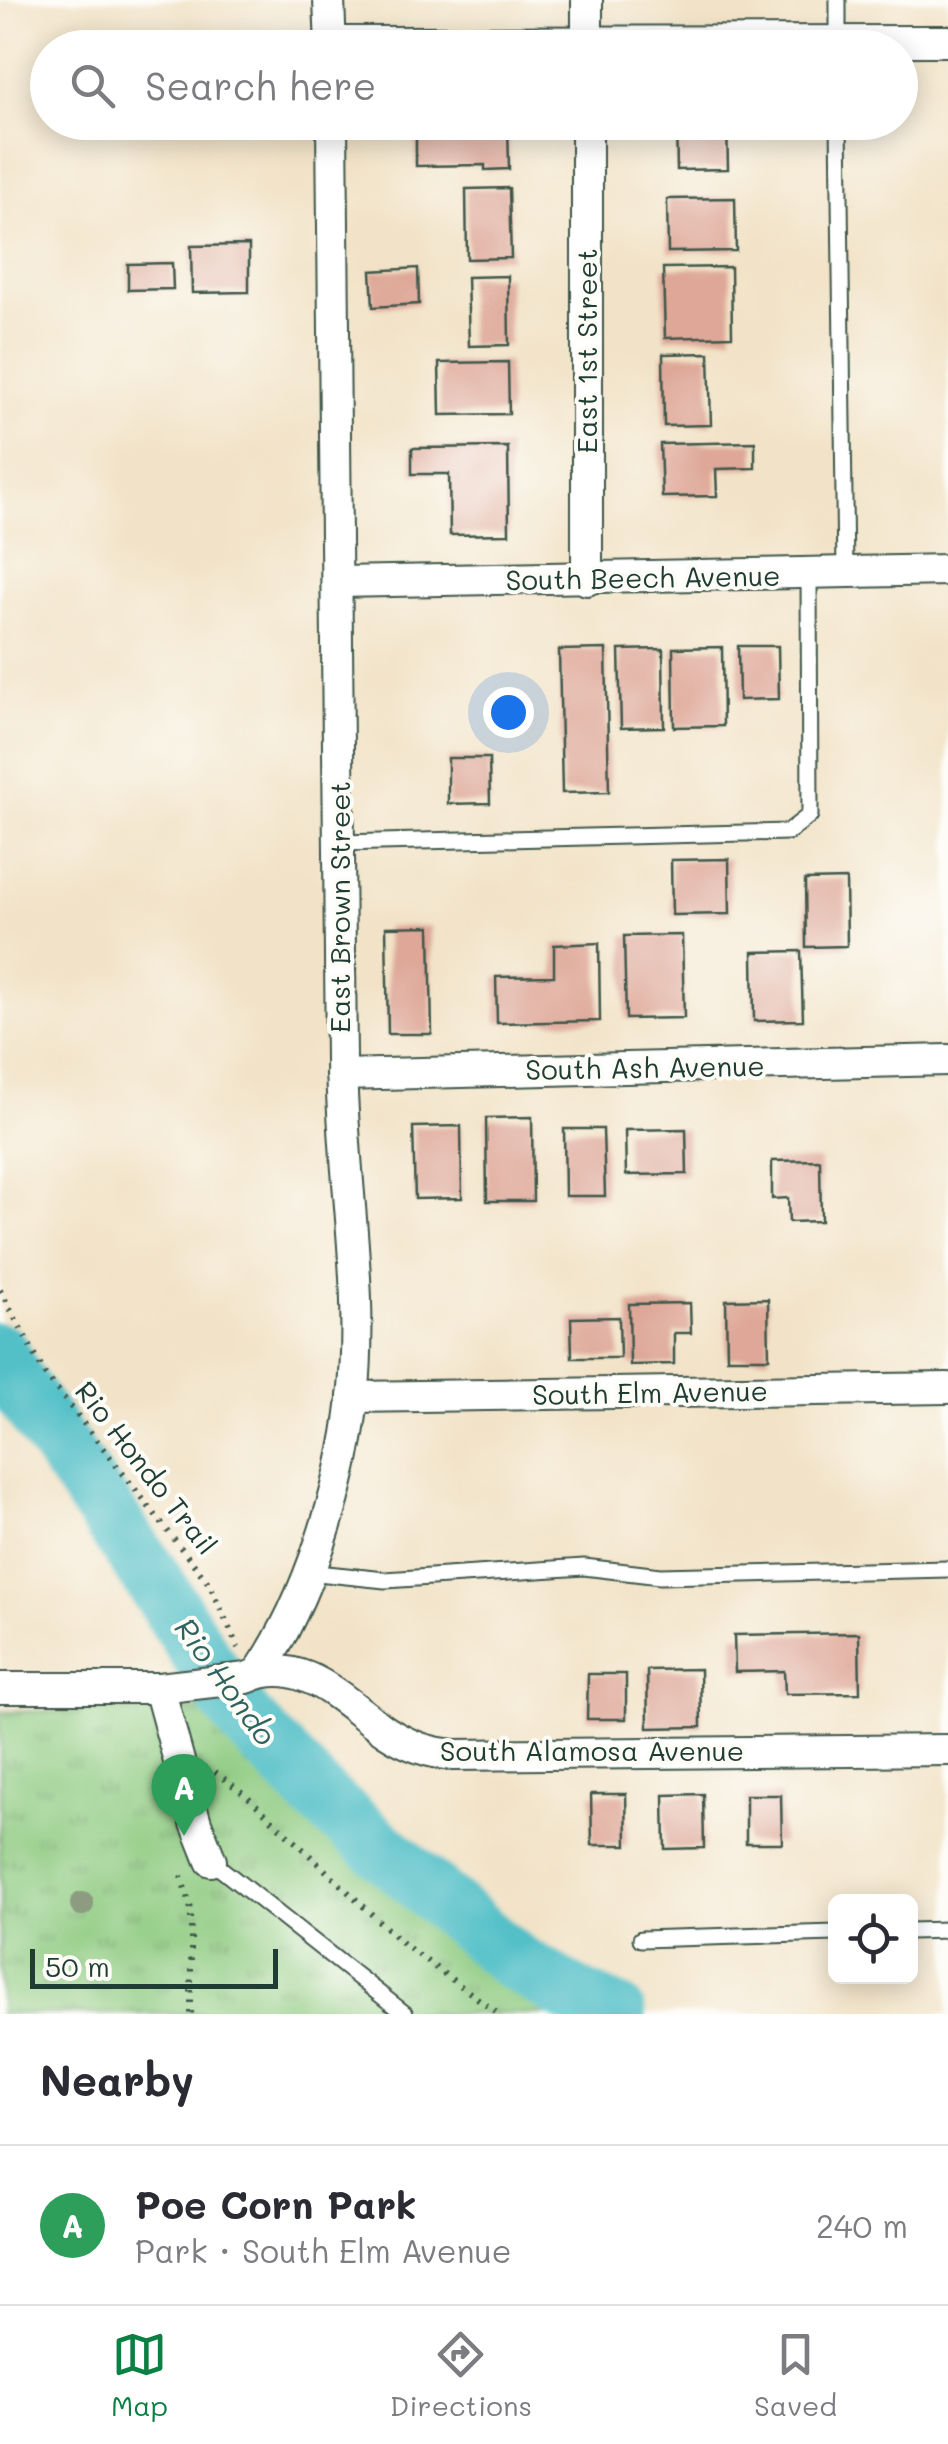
<!DOCTYPE html>
<meta charset="utf-8">
<style>
body{margin:0;font-family:Mali,sans-serif;background:#f2f2f3;color:#2b2b33}
.controls{position:absolute;right:30px;bottom:30px;display:grid;overflow:hidden;border-radius:15px;box-shadow:0 5px 25px #0003}
.controls button{width:90px;height:90px;display:grid;place-items:center;padding:0;border:0;border-bottom:2px solid #e1e1e2;background:#fff;color:#2b2b33;font:50px sans-serif}
.scale{position:absolute;left:30px;bottom:25px;width:248px;box-sizing:border-box;padding-left:10px;border:5px solid #1f3d34;border-top:0;font-size:28px;line-height:35px;white-space:nowrap;color:#1f3d34;-webkit-text-stroke:8px #fdfcf7;paint-order:stroke}
.you{position:absolute;left:508px;top:712px;width:35px;height:35px;margin:-25px;border:8px solid #fff;border-radius:50%;background:#1a73e8;box-shadow:0 0 0 15px #1a73e833}
.badge{display:grid;place-items:center;width:65px;height:65px;border-radius:50%;background:#0b8043;color:#fff;font-size:32px;font-weight:700}
.pin{position:absolute;translate:-50% -82px;filter:drop-shadow(0 2px 5px #0008)}
.pin::after{content:'';position:absolute;top:52px;width:35px;height:30px;background:inherit;clip-path:polygon(0 0,100% 0,50% 100%)}
.list{margin:0;padding:0;list-style:none}
h2{display:flex;justify-content:space-between;align-items:center;height:130px;margin:0;padding:0 40px;font-size:42px}
h2 small{font-size:32px;font-weight:400;color:#7c7c81}
.list li{display:grid;grid-template-columns:65px 1fr auto;gap:30px;align-items:center;box-sizing:border-box;height:160px;padding:0 40px;border-top:2px solid #e1e1e2}
.list b{display:block;font-size:38px;white-space:nowrap}
.list p{margin:0;font-size:32px;white-space:nowrap;color:#7c7c81}
.list em{font-size:32px;font-style:normal;color:#7c7c81}
.icon{flex:none;width:55px;height:55px;fill:none;stroke:currentColor;stroke-width:2;stroke-linecap:round;stroke-linejoin:round}
.map{position:relative;flex:none;width:948px;height:2014px;overflow:hidden}
.search{position:absolute;background:#fff;box-shadow:0 5px 25px #0003;left:30px;right:30px;top:30px;height:110px;display:flex;align-items:center;gap:25px;box-sizing:border-box;padding:0 35px;border-radius:55px;color:#7c7c81;font-size:38px}
.sheet{height:290px;background:#fff}
nav{display:flex;justify-content:space-around;align-items:center;box-sizing:border-box;height:140px;border-top:2px solid #e1e1e2;background:#fff;font-size:28px;color:#7c7c81}
nav a{display:grid;justify-items:center;gap:5px}
nav .on{color:#0b8043}
.map>svg:first-child{display:block}
.grass{fill:url(#grass-tufts);stroke:#56845a;stroke-width:2.5}
.lines{fill:none;stroke-linecap:round;stroke-linejoin:round}
.river{stroke:#52c0c8;stroke-width:60}
.building{fill:#dea798}
.service-casing{stroke:#3f564a;stroke-width:19}
.minor-casing{stroke:#3f564a;stroke-width:34}
.path{stroke:#3f564a;stroke-width:6;stroke-dasharray:2.5 8;stroke-linecap:butt}
.service{stroke:#fff;stroke-width:15}
.minor{stroke:#fff;stroke-width:30}
.tree{fill:#8d9b81}
.labels{text-anchor:middle;stroke-width:8;stroke-linejoin:round;paint-order:stroke}
.street-label{font-size:28px;fill:#1f3d34;stroke:#fdfcf7}
.water-label{font-size:30px;font-style:italic;fill:#2e6460;stroke:#fdfcf7}
</style>
<div class="map">
<svg width="948" height="2014" viewBox="0 0 948 2014">
<defs>
<pattern id="grass-tufts" width="24" height="20" patternUnits="userSpaceOnUse" patternTransform="scale(2.5)"><rect width="24" height="20" fill="#8dca80"/><path d="M3 7l-1-3M5 7V3M7 7l1-3M15 17l-1-3M17 17v-4M19 17l1-3" fill="none" stroke="#73a56a"/></pattern>
</defs>
<rect width="100%" height="100%" fill="#fdfcf7"/>
<filter id="ink" filterUnits="userSpaceOnUse"><feTurbulence type="fractalNoise" baseFrequency=".01" numOctaves="2"/><feDisplacementMap in="SourceGraphic" scale="20" xChannelSelector="R" yChannelSelector="G"/><feConvolveMatrix kernelMatrix="1 2 1 2 8 2 1 2 1" color-interpolation-filters="sRGB"/></filter>
<filter id="wash" filterUnits="userSpaceOnUse"><feTurbulence type="fractalNoise" baseFrequency=".0048" numOctaves="4" result="noise"/><feDisplacementMap in="SourceGraphic" scale="40" xChannelSelector="R" yChannelSelector="G"/><feGaussianBlur stdDeviation="2.25" result="paint"/><feColorMatrix in="noise" values="0 0 0 0 0 0 0 0 0 0 0 0 0 0 0 0 0 1.4 0 .05"/><feComposite in="paint" operator="in"/></filter>
<g filter="url(#wash)">
<rect width="100%" height="100%" fill="#f2e3c8"/>
<path class="grass" d="M236 1708 320 1797 513 1961 580 1999 616 2014H0V1712Z"/>
<g class="lines">
<path class="river" d="M0 1353 14 1380 156 1584 227 1697 248 1723 320 1797 513 1961 580 1999 616 2014"/>
</g>
<g id="blocks">
<g class="building">
<path d="M416 122H508L509 169 485 170V165L416 166Z"/>
<path d="M676 122H727L728 169 677 170Z"/>
<path d="M509 188 511 258 467 259 466 189Z"/>
<path d="M735 198 736 251 668 252 667 199Z"/>
<path d="M249 245V292L192 293 191 246Z"/>
<path d="M172 263 173 289 128 290V264Z"/>
<path d="M731 267 732 336 665 338 663 268Z"/>
<path d="M418 268 419 304 373 307 371 271Z"/>
<path d="M508 276 509 345 469 346 467 277Z"/>
<path d="M709 353 711 425 664 426 663 354Z"/>
<path d="M508 362 509 414 440 415 439 363Z"/>
<path d="M755 442V468L716 469 717 496 662 497 660 444Z"/>
<path d="M508 447 509 534 450 535 449 474H412V448Z"/>
<path d="M738 646H778L779 699 739 700Z"/>
<path d="M722 647 723 726 674 727 673 648Z"/>
<path d="M606 649 609 792 562 793 559 650Z"/>
<path d="M663 649 664 727 621 728 619 650Z"/>
<path d="M448 758H489L490 803 448 804Z"/>
<path d="M729 859 730 914 672 915 671 860Z"/>
<path d="M846 879 847 946 806 947 805 880Z"/>
<path d="M430 926 432 1034H388L386 927Z"/>
<path d="M682 935 684 1018 626 1019 624 936Z"/>
<path d="M599 943 600 1021 497 1023 496 977 554 976V945Z"/>
<path d="M801 951 803 1020 754 1021 753 952Z"/>
<path d="M532 1117 533 1201H487L486 1118Z"/>
<path d="M461 1126 462 1198 415 1199 413 1127Z"/>
<path d="M564 1129H603L605 1196H565Z"/>
<path d="M686 1129 687 1174 626 1175 625 1130Z"/>
<path d="M820 1160 821 1221 789 1222 788 1198 772 1199V1161Z"/>
<path d="M768 1299 769 1358H727L726 1300Z"/>
<path d="M690 1303 691 1333H674V1364L630 1365 629 1304Z"/>
<path d="M619 1317 620 1358H572L571 1318Z"/>
<path d="M859 1633 860 1693 785 1694 784 1671 735 1672 734 1635Z"/>
<path d="M700 1669 701 1727 648 1728 647 1670Z"/>
<path d="M588 1674H626V1719H587Z"/>
<path d="M591 1794H626L627 1845H592Z"/>
<path d="M703 1794 704 1848 665 1849 664 1795Z"/>
<path d="M746 1795H781L782 1843H746Z"/>
</g>
</g>
</g>
<g filter="url(#ink)">
<use href="#blocks" fill-opacity="0" stroke="#3f564a" stroke-width="2.5"/>
<g class="lines">
<defs>
<g id="service">
<path d="M838 44V0"/>
<path d="M839 122 845 573"/>
<path d="M340 843 788 832 810 815 809 574"/>
<path d="M308 1572 385 1580 584 1567 660 1576 948 1569"/>
<path d="M211 1861 405 2014"/>
<path d="M910 1931 948 1930"/>
<path d="M641 1939 836 1933"/>
</g>
<g id="minor">
<path d="M329 0 331 48"/>
<path d="M587 0V48"/>
<path d="M330 42 948 41"/>
<path d="M587 580V122"/>
<path d="M339 582 948 570"/>
<path d="M341 1075 948 1060"/>
<path d="M353 1397 948 1388"/>
<path d="M259 1672C309 1598 343 1487 353 1399 365 1286 342 1173 341 1060 339 748 336 435 332 122"/>
<path d="M0 1688H159L247 1678C302 1652 345 1704 387 1732 407 1745 430 1753 454 1755L948 1750"/>
<path d="M159 1688 196 1823 211 1861"/>
</g>
</defs>
<use href="#service" class="service-casing"/>
<use href="#minor" class="minor-casing"/>
<g class="path">
<path d="M0 1290 45 1374 210 1585 238 1648"/>
<path d="M215 1772 247 1796 402 1943 499 2014"/>
<path d="M181 1876 191 1909V2014"/>
</g>
<use href="#service" class="service"/>
<use href="#minor" class="minor"/>
</g>
<circle class="tree" cx="82" cy="1904" r="12"/>
</g>
<g class="labels">
<g class="street-label">
<text transform="translate(587 351) rotate(-90)" y="10">East 1st Street</text>
<text transform="translate(643 578) rotate(-1)" y="10">South Beech Avenue</text>
<text transform="translate(340 907) rotate(-90)" y="10">East Brown Street</text>
<text transform="translate(645 1068) rotate(-1)" y="10">South Ash Avenue</text>
<text transform="translate(650 1393) rotate(-1)" y="10">South Elm Avenue</text>
<text transform="translate(146 1468) rotate(52)" y="10">Rio Hondo Trail</text>
<text x="592" y="1761">South Alamosa Avenue</text>
</g>
<g class="water-label">
<text transform="translate(225 1682) rotate(54)" y="10">Rio Hondo</text>
</g>
</g>
</svg>
<div class="controls">
<button><svg class="icon" aria-label="locate" viewBox="0 0 24 24"><circle cx="12" cy="12" r="6"/><path d="M12 2v4M12 18v4M2 12h4M18 12h4"/></svg></button>
</div>
<div class="scale">50 m</div>
<div class="you"></div>
<div class="pin badge" style="left:184px;top:1836px;background:#2e9e5b">A</div>
<div class="search"><svg class="icon" aria-label="search" viewBox="0 0 24 24"><circle cx="10" cy="10" r="6"/><path d="M15 15l6 6"/></svg>Search here</div>
</div>
<section class="sheet">
<h2>Nearby<small></small></h2>
<ul class="list">
<li><span class="badge" style="background:#2e9e5b">A</span><div><b>Poe Corn Park</b><p>Park · South Elm Avenue</p></div><em>240 m</em></li>
</ul>
</section>
<nav>
<a class="on"><svg class="icon" aria-label="map" viewBox="0 0 24 24"><path d="M3 6l6-2 6 2 6-2v14l-6 2-6-2-6 2zM9 4v14M15 6v14"/></svg>Map</a>
<a><svg class="icon" aria-label="directions" viewBox="0 0 24 24"><path d="M12 3l9 9-9 9-9-9zM9 14v-3h6M13 9l2 2-2 2"/></svg>Directions</a>
<a><svg class="icon" aria-label="saved" viewBox="0 0 24 24"><path d="M7 4h10v16l-5-4-5 4z"/></svg>Saved</a>
</nav>
